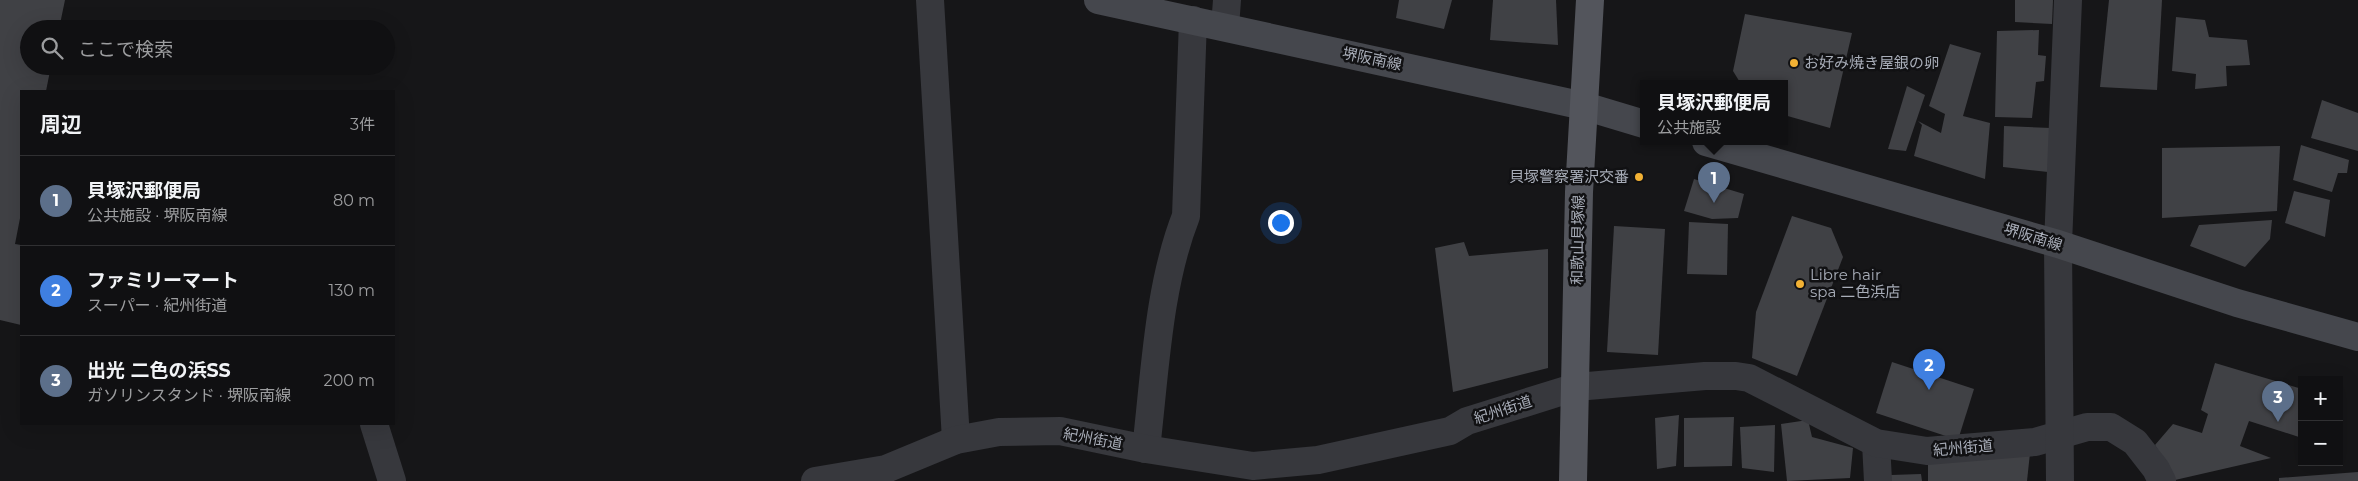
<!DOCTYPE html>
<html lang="ja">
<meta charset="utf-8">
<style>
body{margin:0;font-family:Montserrat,"Noto Sans JP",sans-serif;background:#19191b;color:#f1f3f6}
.controls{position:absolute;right:15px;bottom:15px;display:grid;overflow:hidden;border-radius:0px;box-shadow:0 5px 20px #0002}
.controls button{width:45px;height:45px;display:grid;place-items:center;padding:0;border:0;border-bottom:1px solid #303032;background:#101012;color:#f1f3f6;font:25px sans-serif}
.you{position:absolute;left:1280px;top:222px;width:18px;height:18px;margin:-12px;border:4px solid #fff;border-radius:50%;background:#1a73e8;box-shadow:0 0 0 8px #1a73e833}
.badge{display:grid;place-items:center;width:32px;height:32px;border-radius:50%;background:#2563eb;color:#fff;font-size:16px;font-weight:700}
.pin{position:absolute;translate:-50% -41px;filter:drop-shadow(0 1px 2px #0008)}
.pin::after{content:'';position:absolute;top:26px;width:18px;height:15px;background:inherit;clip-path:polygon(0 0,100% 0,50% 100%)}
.popup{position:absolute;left:1640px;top:80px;width:148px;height:65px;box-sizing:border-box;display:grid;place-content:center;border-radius:0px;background:#101012;filter:drop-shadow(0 1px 4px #0005);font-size:16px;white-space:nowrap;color:#9c9d9f}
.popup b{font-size:19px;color:#f1f3f6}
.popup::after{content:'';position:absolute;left:50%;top:100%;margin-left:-10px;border:10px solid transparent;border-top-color:#101012}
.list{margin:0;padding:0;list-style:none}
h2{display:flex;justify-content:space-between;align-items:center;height:65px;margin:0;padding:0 20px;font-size:21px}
h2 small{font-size:16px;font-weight:400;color:#9c9d9f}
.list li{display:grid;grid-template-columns:32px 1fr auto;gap:15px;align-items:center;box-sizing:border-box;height:90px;padding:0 20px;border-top:1px solid #303032}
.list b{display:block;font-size:19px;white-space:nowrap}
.list p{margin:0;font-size:16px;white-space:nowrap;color:#9c9d9f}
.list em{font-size:16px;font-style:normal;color:#9c9d9f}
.icon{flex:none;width:28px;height:28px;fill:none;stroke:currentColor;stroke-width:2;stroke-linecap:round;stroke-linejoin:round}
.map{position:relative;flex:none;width:2358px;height:481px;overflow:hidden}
.search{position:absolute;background:#101012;box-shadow:0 5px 20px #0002;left:20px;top:20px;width:375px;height:55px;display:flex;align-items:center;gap:12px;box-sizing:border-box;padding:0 18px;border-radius:28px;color:#9c9d9f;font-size:19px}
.panel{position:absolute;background:#101012;box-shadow:0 5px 20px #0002;left:20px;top:90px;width:375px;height:335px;border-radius:0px}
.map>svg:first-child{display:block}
.building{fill:#404145}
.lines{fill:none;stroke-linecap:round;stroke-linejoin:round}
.minor{stroke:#37383d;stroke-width:28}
.tertiary{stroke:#37383d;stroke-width:28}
.secondary{stroke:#45474d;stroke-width:28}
.primary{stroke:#53555c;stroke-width:28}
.poi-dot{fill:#f2b134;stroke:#111113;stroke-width:2}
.labels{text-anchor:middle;stroke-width:5;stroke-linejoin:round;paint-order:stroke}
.street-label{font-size:15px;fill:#a8adb8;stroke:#111113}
.poi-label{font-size:15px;fill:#a8adb8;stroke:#111113;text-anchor:start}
</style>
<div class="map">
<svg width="2358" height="481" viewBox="0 0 2358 481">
<rect width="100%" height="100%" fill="#161618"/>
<g class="building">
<path d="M0 0H65L59 29H29V66H51L46 91H21V213L15 244 21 245V325L0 320Z"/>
<path d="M1399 0H1452L1444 29 1396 18Z"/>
<path d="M1493 0H1556L1558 45 1490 40Z"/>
<path d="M2015 0H2053L2052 24 2015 22Z"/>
<path d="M2109 0H2162L2157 90 2100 87Z"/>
<path d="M1745 14 1852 33 1830 128 1784 115V84H1741L1733 71Z"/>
<path d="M2176 17 2205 20 2209 37 2247 40 2250 65 2226 66 2227 86 2195 89 2196 74 2172 71Z"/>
<path d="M2039 30 2038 55 2046 56 2044 81 2036 82 2032 118 1995 117 1997 31Z"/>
<path d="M1950 44 1981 53 1963 116 1990 123 1985 179 1914 156 1922 125 1918 121 1941 133 1945 114 1929 106Z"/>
<path d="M1907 86 1925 95 1906 151 1888 149Z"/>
<path d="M2322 100 2358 113V151L2311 138Z"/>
<path d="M2004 126 2051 128 2048 172 2003 167Z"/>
<path d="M2301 145 2349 160 2347 173H2338L2332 192 2293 180Z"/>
<path d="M2280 146 2277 211 2162 218V148Z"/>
<path d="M1694 179 1744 194 1738 218 1712 219 1684 211Z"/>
<path d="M2294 191 2330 200 2325 237 2285 223Z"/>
<path d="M1792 216 1831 228 1843 257 1797 376 1752 358 1756 312Z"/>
<path d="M2272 220 2270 239 2245 267 2190 246 2199 225Z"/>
<path d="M1689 222 1728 224 1727 275 1687 274Z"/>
<path d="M1614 226 1665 229 1658 355 1607 352Z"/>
<path d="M1464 242 1469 256 1548 249V368L1453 392 1435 248Z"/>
<path d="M1892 362 1974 389 1958 440 1876 413Z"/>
<path d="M2215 363 2302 389V438L2249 421 2240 446 2271 458 2175 480 2155 445 2173 424 2202 433 2208 414 2201 410Z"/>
<path d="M1679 415 1676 466 1657 469 1655 418Z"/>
<path d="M1734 417 1732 466 1684 467V418Z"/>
<path d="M1808 420 1812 437 1853 448 1850 478 1787 481 1781 424Z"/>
<path d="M1775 425 1774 472 1742 468 1740 427Z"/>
<path d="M2030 453 2027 481H1928V459Z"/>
<path d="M2358 472V481H2279V478Z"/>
<path d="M1921 474 1922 481H1891V475Z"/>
</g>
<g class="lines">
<g class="minor">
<path d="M930 0 956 440"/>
<path d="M1225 27 1227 0"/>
<path d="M374 424 392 481"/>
<path d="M1876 443 1878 481"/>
<path d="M1146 449C1155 374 1158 287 1186 216L1193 20"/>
<path d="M815 481 886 469 956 440 999 432 1060 431 1146 449 1253 466 1318 460 1450 431 1467 421 1576 387 1705 376H1736L1749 378 1876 443 1927 451 2035 442 2087 427H2111L2135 442 2156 469 2162 481"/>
</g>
<path class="tertiary" d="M2060 481 2058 244 2068 0"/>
<g class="secondary">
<path d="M1098 0 1584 106 1644 124"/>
<path d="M1706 142 2058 244 2237 303 2358 337"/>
</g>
<path class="primary" d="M1573 481 1579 192 1590 0"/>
</g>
<g class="poi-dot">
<circle cx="1794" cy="63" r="5"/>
<circle cx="1639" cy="177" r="5"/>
<circle cx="1800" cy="284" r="5"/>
</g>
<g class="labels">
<g class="street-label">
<text transform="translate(1372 59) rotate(12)" y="5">堺阪南線</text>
<text transform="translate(2033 237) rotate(17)" y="5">堺阪南線</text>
<text transform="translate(1578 240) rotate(-89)" y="5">和歌山貝塚線</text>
<text transform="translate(1503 410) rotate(-18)" y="5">紀州街道</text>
<text transform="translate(1093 439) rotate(11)" y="5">紀州街道</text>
<text transform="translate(1963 448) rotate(-5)" y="5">紀州街道</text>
</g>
<g class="poi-label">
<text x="1804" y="68">お好み焼き屋銀の卵</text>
<text x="1629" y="182" text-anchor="end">貝塚警察署沢交番</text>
<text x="1810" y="280">Libre hair<tspan x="1810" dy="17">spa 二色浜店</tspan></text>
</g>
</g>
</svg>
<div class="controls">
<button>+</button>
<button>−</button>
</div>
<div class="you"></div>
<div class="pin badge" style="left:1714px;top:203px;background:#5c6f8a">1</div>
<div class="popup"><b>貝塚沢郵便局</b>公共施設</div>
<div class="pin badge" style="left:1929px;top:390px;background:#3f7fe0">2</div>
<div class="pin badge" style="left:2278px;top:422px;background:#5c6f8a">3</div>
<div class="search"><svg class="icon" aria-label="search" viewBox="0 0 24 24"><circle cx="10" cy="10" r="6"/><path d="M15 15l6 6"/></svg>ここで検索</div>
<section class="panel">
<h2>周辺<small>3件</small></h2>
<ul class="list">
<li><span class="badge" style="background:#5c6f8a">1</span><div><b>貝塚沢郵便局</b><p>公共施設 · 堺阪南線</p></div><em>80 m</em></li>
<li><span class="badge" style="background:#3f7fe0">2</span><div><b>ファミリーマート</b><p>スーパー · 紀州街道</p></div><em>130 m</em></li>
<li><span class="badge" style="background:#5c6f8a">3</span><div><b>出光 二色の浜SS</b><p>ガソリンスタンド · 堺阪南線</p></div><em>200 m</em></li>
</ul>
</section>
</div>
